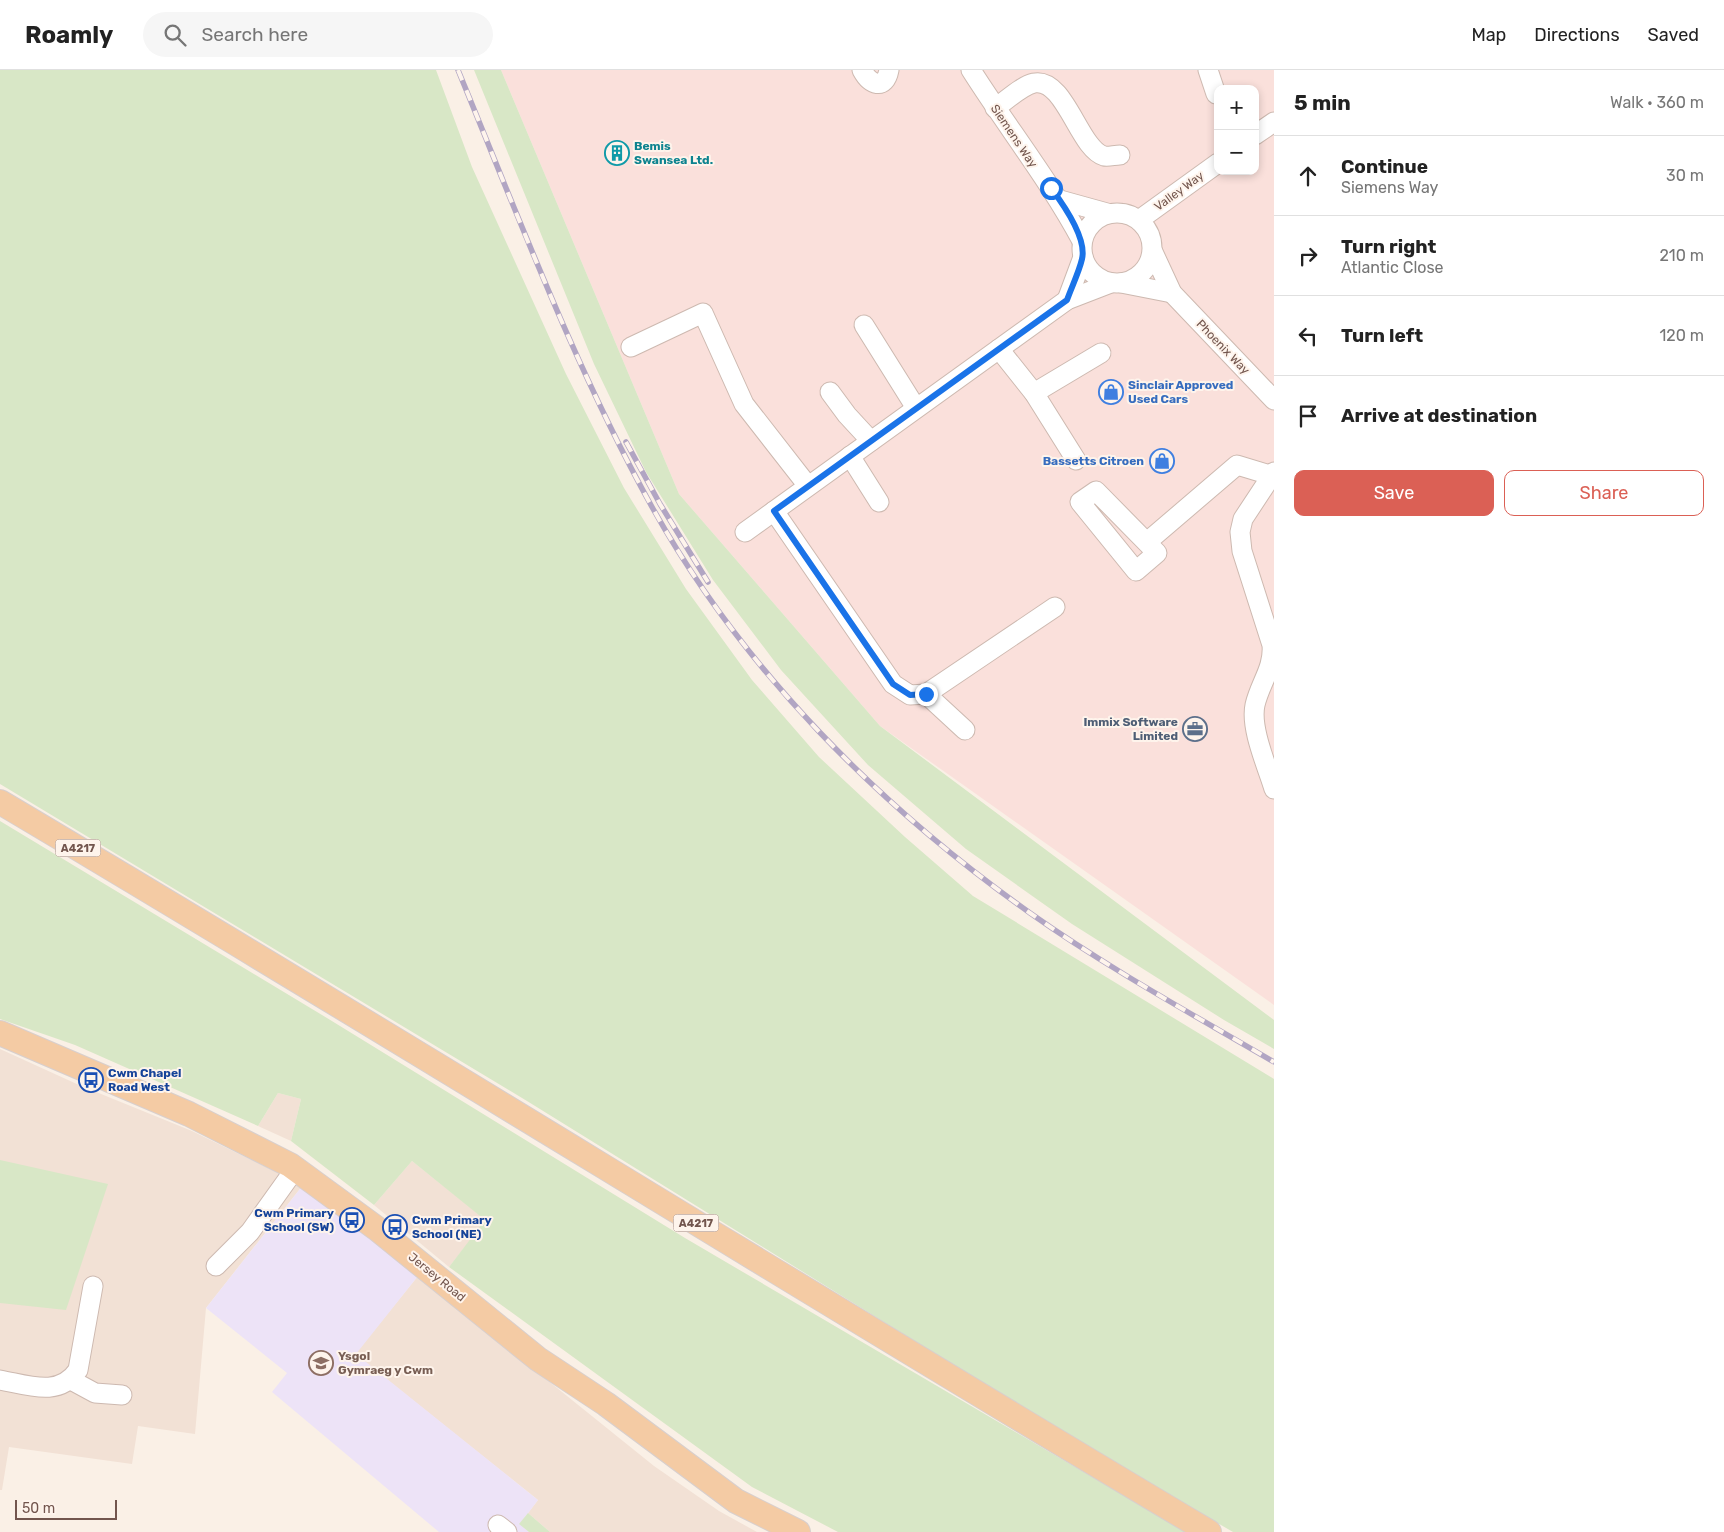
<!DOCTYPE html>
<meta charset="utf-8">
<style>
body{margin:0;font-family:Rubik,sans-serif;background:#f6f6f6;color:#222}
.controls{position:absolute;right:15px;top:15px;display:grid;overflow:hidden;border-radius:10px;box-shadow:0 2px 8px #0003}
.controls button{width:45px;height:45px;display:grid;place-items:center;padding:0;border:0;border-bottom:1px solid #e0e0e0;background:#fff;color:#222;font:25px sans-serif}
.scale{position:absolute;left:15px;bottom:12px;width:102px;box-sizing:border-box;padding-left:5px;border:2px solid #72554d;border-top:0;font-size:14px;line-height:18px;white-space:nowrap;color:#72554d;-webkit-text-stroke:4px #fef4ec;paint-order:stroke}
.stop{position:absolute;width:15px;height:15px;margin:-11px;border:4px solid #1a73e8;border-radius:50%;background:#fff}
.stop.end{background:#1a73e8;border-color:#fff;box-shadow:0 1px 5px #0008}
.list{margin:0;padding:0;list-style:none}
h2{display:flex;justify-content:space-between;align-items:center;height:65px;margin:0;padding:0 20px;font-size:21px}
h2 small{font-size:16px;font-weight:400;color:#767676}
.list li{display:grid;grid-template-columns:32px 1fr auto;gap:15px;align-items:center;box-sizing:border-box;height:80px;padding:0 20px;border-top:1px solid #e0e0e0}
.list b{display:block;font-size:19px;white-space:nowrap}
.list p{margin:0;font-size:16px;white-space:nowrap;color:#767676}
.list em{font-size:16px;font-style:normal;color:#767676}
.actions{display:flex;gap:10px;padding:15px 20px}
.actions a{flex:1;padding:11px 0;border:1px solid #db6055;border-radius:10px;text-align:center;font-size:18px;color:#db6055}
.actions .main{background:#db6055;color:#fff}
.icon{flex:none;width:28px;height:28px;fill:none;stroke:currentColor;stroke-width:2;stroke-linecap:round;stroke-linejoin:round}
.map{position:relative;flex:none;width:1274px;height:1462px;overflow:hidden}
header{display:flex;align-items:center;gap:30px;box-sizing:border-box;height:70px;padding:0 25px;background:#fff;border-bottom:1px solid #e0e0e0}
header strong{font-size:24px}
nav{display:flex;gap:28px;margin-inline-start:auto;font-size:18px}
.search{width:350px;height:45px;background:#f6f6f6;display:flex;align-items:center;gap:12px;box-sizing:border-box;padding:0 18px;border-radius:28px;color:#767676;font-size:19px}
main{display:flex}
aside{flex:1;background:#fff}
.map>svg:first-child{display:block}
.residential{fill:#f2e1d5}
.commercial{fill:#fae0db;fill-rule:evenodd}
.education{fill:#ede3f7}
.green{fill:#d8e7c6}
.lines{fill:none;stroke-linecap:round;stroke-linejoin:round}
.minor-casing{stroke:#cdb9b0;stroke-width:21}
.major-casing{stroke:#d8cfcd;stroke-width:26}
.minor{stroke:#fff;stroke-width:19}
.major{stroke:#f4cba4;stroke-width:24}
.rail-casing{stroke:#b1a5c3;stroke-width:5.5}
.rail{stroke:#fef4ec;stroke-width:4;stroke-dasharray:11;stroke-linecap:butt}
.route{stroke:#1a73e8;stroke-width:6}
.labels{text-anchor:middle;stroke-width:4;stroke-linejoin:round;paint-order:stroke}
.shield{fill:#fef4ec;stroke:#9c857d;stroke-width:1}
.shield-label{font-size:11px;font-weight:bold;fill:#72554d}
.street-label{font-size:12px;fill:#72554d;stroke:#fef4ec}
.culture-label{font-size:12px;font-weight:bold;fill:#0d838f;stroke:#fef4ec;text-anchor:start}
.shop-label{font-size:12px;font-weight:bold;fill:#366cbe;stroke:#fef4ec;text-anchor:start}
.service-label{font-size:12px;font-weight:bold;fill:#4e5e75;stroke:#fef4ec;text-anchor:end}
.transit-label{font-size:12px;font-weight:bold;fill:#164399;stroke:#fef4ec;text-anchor:start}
.education-label{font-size:12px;font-weight:bold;fill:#785e54;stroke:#fef4ec;text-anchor:start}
</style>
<header>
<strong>Roamly</strong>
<div class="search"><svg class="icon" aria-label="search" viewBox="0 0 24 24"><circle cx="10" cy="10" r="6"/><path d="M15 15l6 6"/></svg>Search here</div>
<nav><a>Map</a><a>Directions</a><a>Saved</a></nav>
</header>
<main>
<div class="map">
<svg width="1274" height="1462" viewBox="0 0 1274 1462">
<rect width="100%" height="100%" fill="#faf0e6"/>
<g class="residential">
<path d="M0 979 79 1015 192 1061 303 1115 206 1238 195 1364 138 1356 132 1394 9 1377 2 1420H0Z"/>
<path d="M278 1023 301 1029 291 1071 258 1056Z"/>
<path d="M412 1091 486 1150 449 1197 374 1135Z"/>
<path d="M418 1206 654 1396 719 1441 757 1462H550L528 1443 538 1430 355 1284Z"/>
</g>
<path class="commercial" d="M501 0H1274V935L880 656 679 424ZM1218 19H1255V101H1218Z"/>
<path class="education" d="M303 1115 418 1206 356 1284 538 1430 520 1454 529 1462H439L272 1322 287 1303 206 1238Z"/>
<g class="green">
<path d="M0 0H436L472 97 566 304 624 418 686 519 752 610 819 687 905 767 973 826 1274 1009V1462H1233L1073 1369 527 1031 0 714Z"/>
<path d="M474 0H501L679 424 880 656 1274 950V979L1224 950 1072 854 966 779 868 695 781 600 713 510 646 402 594 294Z"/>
<path d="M0 751 327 948 685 1168 1186 1462H838L752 1417 449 1197 485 1150 412 1091 374 1135 291 1071 301 1029 278 1023 258 1056 75 975 0 949Z"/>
<path d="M0 1090 108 1114 66 1240 0 1233Z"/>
<path d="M528 1443 550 1462H529L519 1454Z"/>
</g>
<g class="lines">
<defs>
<g id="minor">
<path d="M862 0C870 15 885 21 889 0"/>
<path d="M971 0C1007 57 1050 111 1082 171"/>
<path d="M1208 0 1216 24"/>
<path d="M995 38C1006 31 1021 16 1034 13 1065 7 1079 79 1104 86 1108 87 1115 85 1120 85"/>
<path d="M1255 65 1274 52"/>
<path d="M1060 130 1107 143"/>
<circle cx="1117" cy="178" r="35"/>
<path d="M1139 150 1218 93"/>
<path d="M1153 182 1172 223 1274 330"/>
<path d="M1121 213 1172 223"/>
<path d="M1067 230 1083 187"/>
<path d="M864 255 916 338"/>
<path d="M631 277 703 243 744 334 808 416"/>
<path d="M999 279 1034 323 1076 390"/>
<path d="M830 322 847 345 871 371"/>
<path d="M1034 323 1101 283"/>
<path d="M850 386 879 432"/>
<path d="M1274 402 1243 449 1240 462 1242 481 1272 575C1274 598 1260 613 1255 635 1250 658 1267 696 1274 719"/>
<path d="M1096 421 1157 483 1136 501 1080 432Z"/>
<path d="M774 441 893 614 910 625 926 624 1055 537"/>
<path d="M745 462 1067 230 1111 213"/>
<path d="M1147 472 1237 395 1270 405"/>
<path d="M926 624 965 660"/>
<path d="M216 1196 250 1162 295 1099"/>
<path d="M0 1310C28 1315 59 1328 78 1300L93 1216"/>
<path d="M71 1310 95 1323 122 1325"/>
<path d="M498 1455 507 1462"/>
</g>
<g id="major">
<path d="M0 732C405 972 804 1222 1209 1462"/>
<path d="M0 963 189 1044 290 1095 376 1158 538 1289 606 1334 736 1431 798 1462"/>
</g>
</defs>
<use href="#minor" class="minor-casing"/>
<use href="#major" class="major-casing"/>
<use href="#minor" class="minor"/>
<use href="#major" class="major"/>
<defs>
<g id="rail">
<path d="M458 0C519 148 575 298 652 437 743 600 879 736 1030 843 1108 898 1192 944 1274 992"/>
<path d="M626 372 660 434 708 512"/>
</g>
</defs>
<use href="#rail" class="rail-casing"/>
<use href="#rail" class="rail"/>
</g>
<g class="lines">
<path class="route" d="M926 624 910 625 893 614 774 441 1067 230C1072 216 1079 202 1082 189 1087 168 1063 134 1051 118"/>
</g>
<defs>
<symbol id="building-ring" viewBox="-11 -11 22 22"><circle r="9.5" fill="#fef4ec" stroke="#0f9aa8" stroke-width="1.5"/><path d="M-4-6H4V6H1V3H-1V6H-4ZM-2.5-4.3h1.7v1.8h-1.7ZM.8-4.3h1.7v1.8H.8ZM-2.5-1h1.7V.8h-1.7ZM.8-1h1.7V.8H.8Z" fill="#0f9aa8"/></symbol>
<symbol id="shop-ring" viewBox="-11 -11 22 22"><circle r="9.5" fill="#fef4ec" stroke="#3f7fe0" stroke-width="1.5"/><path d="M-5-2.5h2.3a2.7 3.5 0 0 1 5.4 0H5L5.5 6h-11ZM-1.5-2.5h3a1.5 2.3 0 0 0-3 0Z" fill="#3f7fe0"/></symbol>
<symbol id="office-ring" viewBox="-11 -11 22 22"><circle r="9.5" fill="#fef4ec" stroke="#5c6f8a" stroke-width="1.5"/><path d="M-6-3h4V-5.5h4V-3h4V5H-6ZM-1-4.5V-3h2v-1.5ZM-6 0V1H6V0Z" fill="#5c6f8a"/></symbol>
<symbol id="bus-ring" viewBox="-11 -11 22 22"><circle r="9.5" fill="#fef4ec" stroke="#1a4fb4" stroke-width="1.5"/><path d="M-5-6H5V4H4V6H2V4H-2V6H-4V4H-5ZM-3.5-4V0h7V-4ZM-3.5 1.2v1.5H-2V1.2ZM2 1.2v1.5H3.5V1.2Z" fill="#1a4fb4"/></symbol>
<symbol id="school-ring" viewBox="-11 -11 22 22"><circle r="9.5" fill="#fef4ec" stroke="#8d6e63" stroke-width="1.5"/><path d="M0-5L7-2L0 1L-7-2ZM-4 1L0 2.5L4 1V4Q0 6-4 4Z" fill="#8d6e63"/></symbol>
</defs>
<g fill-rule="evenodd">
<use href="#building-ring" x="603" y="69" width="28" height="28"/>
<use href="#shop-ring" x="1097" y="308" width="28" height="28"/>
<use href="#shop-ring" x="1148" y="377" width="28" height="28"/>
<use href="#office-ring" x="1181" y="645" width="28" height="28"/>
<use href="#bus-ring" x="77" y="996" width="28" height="28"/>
<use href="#bus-ring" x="338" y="1136" width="28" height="28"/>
<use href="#bus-ring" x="381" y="1143" width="28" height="28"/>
<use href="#school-ring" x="307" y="1279" width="28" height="28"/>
</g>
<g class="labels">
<g class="shield">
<rect x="55.5" y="769.5" width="45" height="17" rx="4"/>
<rect x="673.5" y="1144.5" width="45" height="17" rx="4"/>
</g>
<g class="shield-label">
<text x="78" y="782">A4217</text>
<text x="696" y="1157">A4217</text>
</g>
<g class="street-label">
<text transform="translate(1014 66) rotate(56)" y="4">Siemens Way</text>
<text transform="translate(1179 121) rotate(-36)" y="4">Valley Way</text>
<text transform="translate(1223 277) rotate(46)" y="4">Phoenix Way</text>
<text transform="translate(437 1207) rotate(39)" y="4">Jersey Road</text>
</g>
<g class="culture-label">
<text x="634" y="80">Bemis<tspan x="634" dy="14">Swansea Ltd.</tspan></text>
</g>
<g class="shop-label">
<text x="1128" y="319">Sinclair Approved<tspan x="1128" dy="14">Used Cars</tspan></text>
<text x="1144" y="395" text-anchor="end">Bassetts Citroen</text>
</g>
<g class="service-label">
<text x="1178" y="656">Immix Software<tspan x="1178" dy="14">Limited</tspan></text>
</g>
<g class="transit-label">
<text x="108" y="1007">Cwm Chapel<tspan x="108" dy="14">Road West</tspan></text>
<text x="334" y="1147" text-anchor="end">Cwm Primary<tspan x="334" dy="14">School (SW)</tspan></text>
<text x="412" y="1154">Cwm Primary<tspan x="412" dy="14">School (NE)</tspan></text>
</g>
<g class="education-label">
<text x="338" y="1290">Ysgol<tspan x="338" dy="14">Gymraeg y Cwm</tspan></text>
</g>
</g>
</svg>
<div class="controls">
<button>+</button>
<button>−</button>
</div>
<div class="scale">50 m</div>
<div class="stop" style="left:1051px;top:118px"></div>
<div class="stop end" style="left:926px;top:624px"></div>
</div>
<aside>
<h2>5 min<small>Walk · 360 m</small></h2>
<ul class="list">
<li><svg class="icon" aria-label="ahead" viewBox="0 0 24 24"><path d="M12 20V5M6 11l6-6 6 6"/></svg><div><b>Continue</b><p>Siemens Way</p></div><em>30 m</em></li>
<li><svg class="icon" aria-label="right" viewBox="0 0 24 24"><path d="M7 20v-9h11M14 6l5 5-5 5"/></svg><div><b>Turn right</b><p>Atlantic Close</p></div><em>210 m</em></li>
<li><svg class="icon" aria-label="left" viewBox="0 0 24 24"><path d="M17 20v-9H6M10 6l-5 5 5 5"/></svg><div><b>Turn left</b></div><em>120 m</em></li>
<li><svg class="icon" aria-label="arrive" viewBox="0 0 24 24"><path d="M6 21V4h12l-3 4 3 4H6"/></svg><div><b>Arrive at destination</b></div></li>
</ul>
<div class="actions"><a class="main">Save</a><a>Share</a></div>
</aside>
</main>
